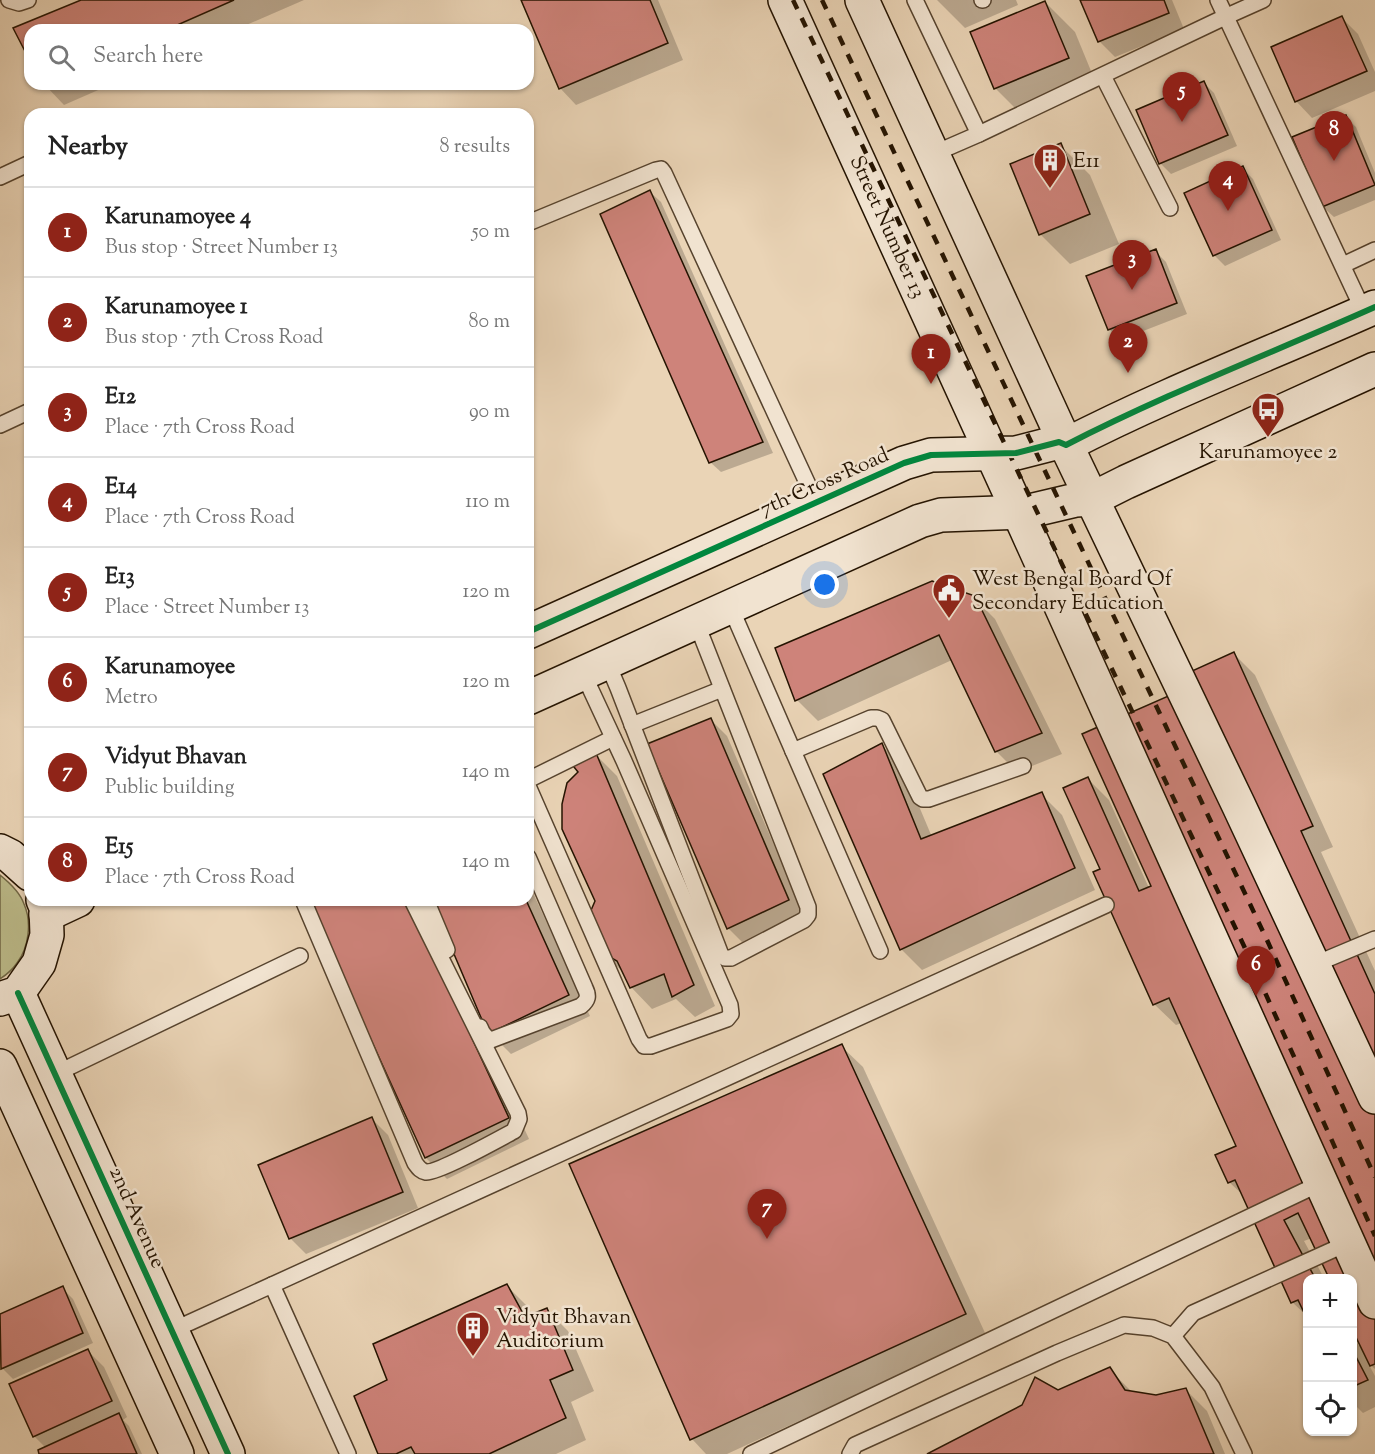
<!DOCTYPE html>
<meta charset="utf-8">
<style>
body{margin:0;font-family:"Sorts Mill Goudy",serif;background:#f2f2f2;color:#222}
.controls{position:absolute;right:18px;bottom:18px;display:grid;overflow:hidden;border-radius:12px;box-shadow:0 2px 4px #0004}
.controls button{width:54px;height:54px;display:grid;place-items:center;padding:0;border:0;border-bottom:2px solid #e0e0e0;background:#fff;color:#222;font:30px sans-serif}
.you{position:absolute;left:825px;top:585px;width:21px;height:21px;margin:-15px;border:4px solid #fff;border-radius:50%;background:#1a73e8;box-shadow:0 0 0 9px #1a73e833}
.badge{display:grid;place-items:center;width:39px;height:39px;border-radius:50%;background:#8f2418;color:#fff;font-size:20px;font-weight:700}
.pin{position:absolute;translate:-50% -50px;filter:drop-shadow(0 2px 3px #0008)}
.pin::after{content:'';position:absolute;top:32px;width:21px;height:18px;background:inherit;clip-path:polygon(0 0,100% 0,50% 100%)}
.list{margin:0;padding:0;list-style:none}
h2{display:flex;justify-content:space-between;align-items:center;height:78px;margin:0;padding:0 24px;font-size:26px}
h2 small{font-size:20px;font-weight:400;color:#767676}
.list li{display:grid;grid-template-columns:39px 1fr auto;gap:18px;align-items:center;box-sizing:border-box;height:90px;padding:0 24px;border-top:2px solid #e0e0e0}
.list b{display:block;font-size:22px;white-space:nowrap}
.list p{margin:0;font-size:20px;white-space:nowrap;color:#767676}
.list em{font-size:20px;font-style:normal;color:#767676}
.icon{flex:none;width:33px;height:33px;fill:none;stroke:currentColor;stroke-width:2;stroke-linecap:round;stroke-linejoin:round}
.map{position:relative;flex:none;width:1375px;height:1454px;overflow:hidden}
.search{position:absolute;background:#fff;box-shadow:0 2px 4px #0004;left:24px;top:24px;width:510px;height:66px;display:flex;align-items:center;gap:15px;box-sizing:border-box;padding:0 21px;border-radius:18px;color:#767676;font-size:22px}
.panel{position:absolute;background:#fff;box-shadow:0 2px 4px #0004;left:24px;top:108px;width:510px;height:798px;border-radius:18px}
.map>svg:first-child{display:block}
.green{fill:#bcbb8a;stroke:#706745;stroke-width:1.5}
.shadow{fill:#0003}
.building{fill:#ce837a;stroke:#241300;stroke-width:1.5}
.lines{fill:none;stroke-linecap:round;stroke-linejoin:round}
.lane-casing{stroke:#56432e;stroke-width:18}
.secondary-casing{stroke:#241300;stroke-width:36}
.lane{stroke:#f1e3d0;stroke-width:15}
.secondary{stroke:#f1e3d0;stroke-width:33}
.rail{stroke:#241300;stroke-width:4.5;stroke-dasharray:10 10;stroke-linecap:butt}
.cycleway-casing{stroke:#f1e3d0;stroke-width:10}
.cycleway{stroke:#00873e;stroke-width:6}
.labels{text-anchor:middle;stroke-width:5;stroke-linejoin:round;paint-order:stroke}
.poi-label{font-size:21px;fill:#241300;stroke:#f1e3d0;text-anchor:start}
.street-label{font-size:21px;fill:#241300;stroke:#f1e3d0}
</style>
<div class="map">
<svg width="1375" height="1454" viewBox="0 0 1375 1454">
<rect width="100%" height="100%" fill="#ead4b6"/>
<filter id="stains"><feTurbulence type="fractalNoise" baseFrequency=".00333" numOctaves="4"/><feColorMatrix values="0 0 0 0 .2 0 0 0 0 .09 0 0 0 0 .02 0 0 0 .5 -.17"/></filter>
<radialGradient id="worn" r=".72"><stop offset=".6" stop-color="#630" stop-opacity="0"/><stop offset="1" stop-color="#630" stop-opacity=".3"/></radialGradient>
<path class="green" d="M0 875C10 883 20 892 24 904 32 922 29 947 17 963 13 969 6 975 0 979Z"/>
<g class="shadow">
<path d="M85 0H304L235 30H30V58L16 29Z"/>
<path d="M522 0H658L683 60 576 105 560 88Z"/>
<path d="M937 0H1016L1018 5 965 28Z"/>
<path d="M1082 0H1172L1184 29 1115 57 1099 41Z"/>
<path d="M1045 2 1075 32 1098 88 1025 118 995 88Z"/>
<path d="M1342 18 1358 34 1375 72V91L1312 118 1296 101Z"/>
<path d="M1204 83 1214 93 1237 146 1171 174 1160 163Z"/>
<path d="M44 84H112L64 105Z"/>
<path d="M1345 117 1356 127 1375 173V200L1334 217 1323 207 1294 138Z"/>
<path d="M1060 145 1090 175 1119 244 1070 264 1040 234Z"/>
<path d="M1242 168 1253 179 1281 240 1225 266 1214 255Z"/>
<path d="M650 192 661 202 773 453 721 472 710 462Z"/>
<path d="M1155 251 1166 262 1187 314 1120 340 1109 329Z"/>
<path d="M974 598 995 619 1062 754 1017 772 996 751 952 660 818 721 797 700Z"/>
<path d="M1234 654 1255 675 1333 847 1321 852 1375 971V1369L1368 1363 1375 1376V1407L1363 1413 1352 1402V1333L1359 1346 1362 1345 1352 1278H1331L1312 1238 1304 1241 1324 1278H1308V1317L1292 1302 1244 1196 1229 1182 1238 1146 1182 1023 1176 1025 1154 1004 1102 869 1088 779 1109 800 1149 888 1153 886 1179 693Z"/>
<path d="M711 720 727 736 805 917 745 945 729 929 649 745Z"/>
<path d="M881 744 902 766 932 837 1041 794 1062 815 1095 890 922 970 901 949Z"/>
<path d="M596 755 617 776 715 1006 695 1017 676 999 652 1009 631 987 624 973 602 952 596 901Z"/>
<path d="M528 882 590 1016 511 1054 490 1033 432 900H528Z"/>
<path d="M419 900 529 1139 447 1179 426 1158Z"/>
<path d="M841 1046 863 1067 986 1335 727 1454H706L692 1439Z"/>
<path d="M372 1119 388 1135 418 1208 306 1254 290 1238Z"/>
<path d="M507 1286 528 1307 533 1316 547 1310 568 1331 594 1391 571 1402 586 1440 556 1454H380Z"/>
<path d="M62 1288 73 1299 93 1343 13 1379 2 1368 0 1363V1316Z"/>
<path d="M88 1351 104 1367 127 1417 123 1420 129 1426 142 1454H41L46 1448 34 1436Z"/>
<path d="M1109 1369 1132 1392 1156 1397 1186 1390 1207 1411 1225 1454H931L1058 1392Z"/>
</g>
<g class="building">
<path d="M81 0H234L166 30H30V61L13 28Z"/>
<path d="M521 0H650L668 43 559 89Z"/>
<path d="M1080 0H1164L1169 13 1098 42Z"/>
<path d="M1045 1 1069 58 994 89 970 32Z"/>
<path d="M1342 16 1367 71 1295 102 1271 47Z"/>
<path d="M1204 81 1228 135 1159 164 1136 110Z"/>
<path d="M1346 115 1375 185 1322 207 1292 137Z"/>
<path d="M1061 143 1090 214 1039 235 1010 164Z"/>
<path d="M1243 166 1272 230 1213 256 1184 193Z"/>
<path d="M650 190 763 442 709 463 600 214Z"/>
<path d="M1156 249 1177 303 1108 330 1086 276Z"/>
<path d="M932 581 975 596 1042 733 995 752 939 635 795 701 775 648Z"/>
<path d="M1234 652 1313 826 1301 831 1375 994V1364L1370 1366 1352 1329V1278H1329L1298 1213 1284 1220 1315 1278H1308V1321L1298 1300 1291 1303 1235 1180 1228 1183 1215 1155 1236 1146 1169 998 1153 1005 1093 872 1100 869 1063 788 1088 777 1139 891 1151 886 1082 734 1180 691 1192 671Z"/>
<path d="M711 718 789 900 727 929 647 744Z"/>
<path d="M882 743 921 839 1042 792 1075 868 900 950 823 774Z"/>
<path d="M596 753 694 985 672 997 664 974 630 988 617 961 601 952 589 915 595 901 562 829V804L567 783 578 772 570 762Z"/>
<path d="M307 900H408L509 1118 425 1158Z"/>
<path d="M431 900H526L569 995 488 1034Z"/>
<path d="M842 1044 966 1314 690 1440 569 1164Z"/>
<path d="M372 1117 403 1192 289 1239 258 1165Z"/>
<path d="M507 1284 525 1317 547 1308 573 1370 550 1380 566 1418 489 1454H415L411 1447 396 1454H378L354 1396 387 1380 373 1344Z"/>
<path d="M63 1286 83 1333 1 1369 0 1314Z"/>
<path d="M88 1349 112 1401 33 1437 9 1384Z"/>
<path d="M1352 1349 1368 1380 1352 1387Z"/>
<path d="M1110 1367 1125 1390 1156 1395 1186 1388 1214 1454H927L1022 1405 1035 1377 1058 1390Z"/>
<path d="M119 1413 137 1454H39L38 1450Z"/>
</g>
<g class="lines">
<defs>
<g id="lane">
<path d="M9 0 19 3 28 0"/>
<path d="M915 0 979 134"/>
<path d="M982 0H983"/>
<path d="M1218 0 1364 312"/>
<path d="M1103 76 1170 208"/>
<path d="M933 154 979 134 1225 17 1263 0"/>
<path d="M0 177 30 163"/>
<path d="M528 223 656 170 661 169 664 173 816 502"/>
<path d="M1343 265 1375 250"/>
<path d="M0 425 30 411"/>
<path d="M730 606 880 951"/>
<path d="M607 662 618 688 721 955 725 958H731L804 920 808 915V907L696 622"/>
<path d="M632 725 722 689"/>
<path d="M793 751 871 718H877L882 720 920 797 923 799H929L1023 766"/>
<path d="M528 780 613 738"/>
<path d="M528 786 639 1039 644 1046H651L727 1019 731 1014 730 1005 624 761 583 673"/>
<path d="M303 900 415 1163C418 1167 420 1171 426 1172 438 1173 499 1139 514 1131L519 1119 518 1113 412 900"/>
<path d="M426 900 447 950"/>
<path d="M1313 965 1375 939"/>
<path d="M480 1027C482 1033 485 1037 491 1040L581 1006C588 1000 589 996 585 988L528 857"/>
<path d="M55 1074 300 956"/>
<path d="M272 1285 348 1454"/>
<path d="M171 1331 1106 905"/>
<path d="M1173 1336 1193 1313 1348 1243"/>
<path d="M751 1454 1321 1183"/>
<path d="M850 1454 855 1445 1057 1353 1124 1325 1153 1328 1173 1336 1212 1387 1244 1454"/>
</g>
<g id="secondary">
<path id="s1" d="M785 0 1019 513 1375 1302"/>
<path d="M862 0 1066 445 1239 806 1375 1097"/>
<path d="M528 632 904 463 931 455 1016 453 1059 442 1066 445C1167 393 1272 353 1375 307"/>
<path d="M528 698 920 521 941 515 1025 512 1076 500 1092 499 1126 482 1375 369"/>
<path d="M0 851 10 856 30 874"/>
<path d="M46 915 78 900"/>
<path d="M18 993 228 1454"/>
<path d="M0 999 18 993 39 963 47 935 46 907 43 900"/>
<path d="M0 1066 177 1454"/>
</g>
</defs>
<use href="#lane" class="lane-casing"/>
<use href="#secondary" class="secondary-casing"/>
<use href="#lane" class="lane"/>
<use href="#secondary" class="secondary"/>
<g class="rail">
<path d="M793 0 1244 946 1375 1236"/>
<path d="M822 0 1267 940 1375 1177"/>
</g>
<defs>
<g id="cycleway">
<path d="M528 632 904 463 931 455 1016 453 1059 442 1066 445C1167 393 1272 353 1375 307"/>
<path d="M18 993 228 1454"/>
</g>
</defs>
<use href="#cycleway" class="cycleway-casing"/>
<use href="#cycleway" class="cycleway"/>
</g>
<defs>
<symbol id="building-pin" viewBox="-11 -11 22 30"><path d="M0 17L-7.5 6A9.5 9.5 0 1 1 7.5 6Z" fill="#8f2418" stroke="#f1e3d0"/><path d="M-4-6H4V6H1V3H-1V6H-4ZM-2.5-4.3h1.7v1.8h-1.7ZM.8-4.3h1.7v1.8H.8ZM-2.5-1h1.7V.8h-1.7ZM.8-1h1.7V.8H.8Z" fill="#fff"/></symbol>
<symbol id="bus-pin" viewBox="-11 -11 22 30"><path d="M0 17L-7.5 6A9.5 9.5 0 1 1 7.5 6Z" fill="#8f2418" stroke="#f1e3d0"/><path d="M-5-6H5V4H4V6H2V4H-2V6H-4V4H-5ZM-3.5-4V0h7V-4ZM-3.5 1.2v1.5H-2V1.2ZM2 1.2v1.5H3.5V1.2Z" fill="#fff"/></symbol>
<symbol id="civic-pin" viewBox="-11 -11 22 30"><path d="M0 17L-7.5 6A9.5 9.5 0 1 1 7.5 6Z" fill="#8f2418" stroke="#f1e3d0"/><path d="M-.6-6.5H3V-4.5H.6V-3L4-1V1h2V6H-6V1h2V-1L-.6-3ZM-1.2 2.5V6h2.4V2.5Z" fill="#fff"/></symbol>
</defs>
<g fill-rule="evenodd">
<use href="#building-pin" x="1031" y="141" width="38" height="52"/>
<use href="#bus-pin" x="1249" y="390" width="38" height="52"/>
<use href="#civic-pin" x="930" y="571" width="38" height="52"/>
<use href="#building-pin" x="454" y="1309" width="38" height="52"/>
</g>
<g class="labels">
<g class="poi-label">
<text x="1073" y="167">E11</text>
<text x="1268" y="458" text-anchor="middle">Karunamoyee 2</text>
<text x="972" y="585">West Bengal Board Of<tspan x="972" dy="24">Secondary Education</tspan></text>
<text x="496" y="1323">Vidyut Bhavan<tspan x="496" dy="24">Auditorium</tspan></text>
</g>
<g class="street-label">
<text dy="7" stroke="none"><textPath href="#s1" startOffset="249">Street Number 13</textPath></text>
<text transform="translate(824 481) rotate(-24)" y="7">7th Cross Road</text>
<text transform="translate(138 1217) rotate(66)" y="7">2nd Avenue</text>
</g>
</g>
<rect width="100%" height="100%" filter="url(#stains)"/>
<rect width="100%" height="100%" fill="url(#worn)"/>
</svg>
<div class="controls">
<button>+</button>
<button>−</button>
<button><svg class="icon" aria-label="locate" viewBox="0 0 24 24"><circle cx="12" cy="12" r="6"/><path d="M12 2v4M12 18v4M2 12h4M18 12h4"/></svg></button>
</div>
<div class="you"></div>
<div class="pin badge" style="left:931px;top:384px">1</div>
<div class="pin badge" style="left:1128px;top:373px">2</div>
<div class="pin badge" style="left:1132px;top:290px">3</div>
<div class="pin badge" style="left:1228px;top:211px">4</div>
<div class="pin badge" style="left:1182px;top:122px">5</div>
<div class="pin badge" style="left:1256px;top:996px">6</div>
<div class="pin badge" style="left:767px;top:1239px">7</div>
<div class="pin badge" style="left:1334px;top:161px">8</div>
<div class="search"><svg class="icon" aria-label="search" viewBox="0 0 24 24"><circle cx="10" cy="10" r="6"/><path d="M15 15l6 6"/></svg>Search here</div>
<section class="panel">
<h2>Nearby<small>8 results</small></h2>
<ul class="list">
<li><span class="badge">1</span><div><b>Karunamoyee 4</b><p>Bus stop · Street Number 13</p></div><em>50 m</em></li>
<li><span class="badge">2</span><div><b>Karunamoyee 1</b><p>Bus stop · 7th Cross Road</p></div><em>80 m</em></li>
<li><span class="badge">3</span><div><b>E12</b><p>Place · 7th Cross Road</p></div><em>90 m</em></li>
<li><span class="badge">4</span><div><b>E14</b><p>Place · 7th Cross Road</p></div><em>110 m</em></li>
<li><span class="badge">5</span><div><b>E13</b><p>Place · Street Number 13</p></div><em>120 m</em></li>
<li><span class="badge">6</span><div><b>Karunamoyee</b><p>Metro</p></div><em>120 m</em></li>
<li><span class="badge">7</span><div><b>Vidyut Bhavan</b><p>Public building</p></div><em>140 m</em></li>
<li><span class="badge">8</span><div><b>E15</b><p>Place · 7th Cross Road</p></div><em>140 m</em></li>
</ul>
</section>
</div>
